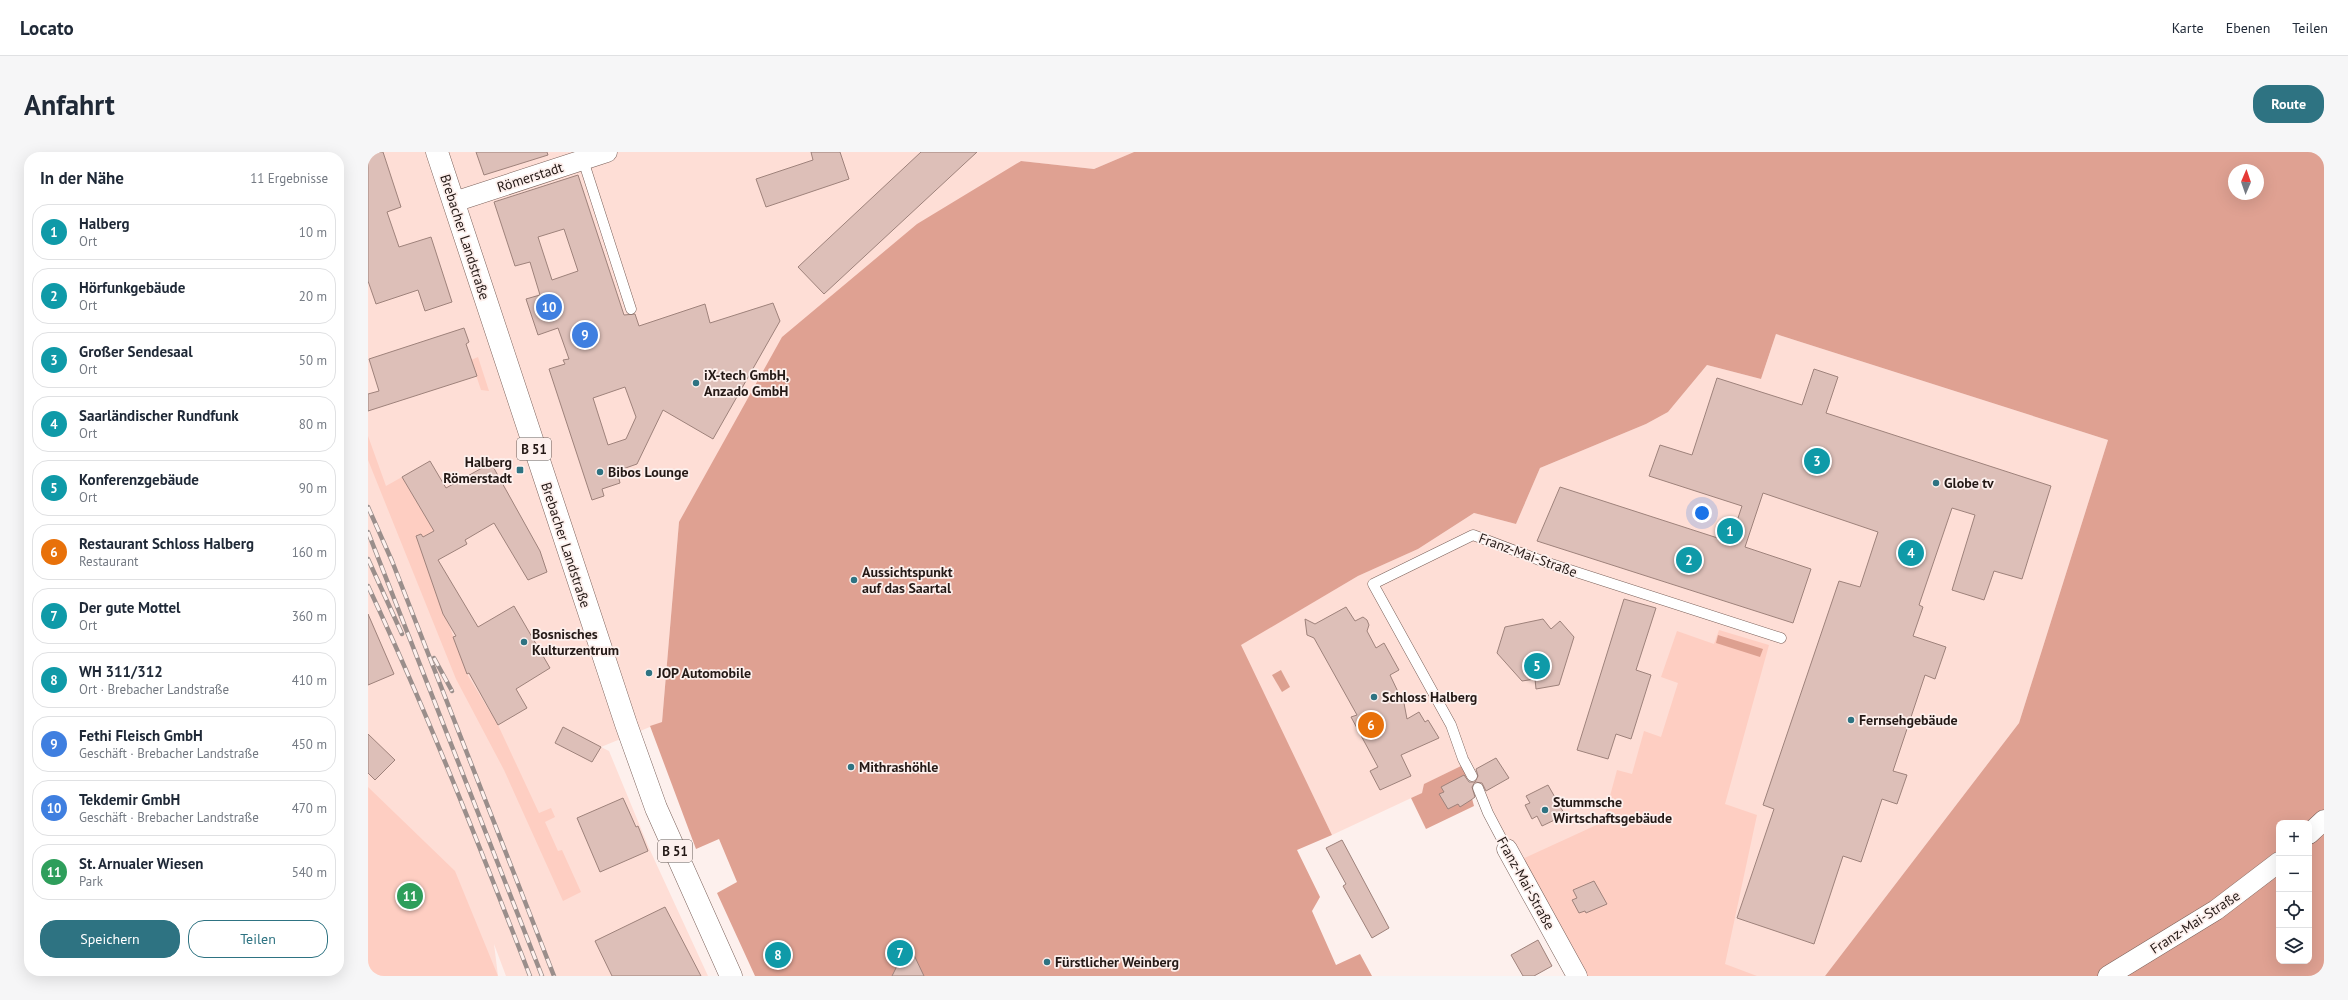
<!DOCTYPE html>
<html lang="de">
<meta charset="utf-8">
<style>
body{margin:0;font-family:"PT Sans",sans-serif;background:#f6f6f7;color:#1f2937}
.controls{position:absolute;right:12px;bottom:12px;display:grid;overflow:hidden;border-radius:8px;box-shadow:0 4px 16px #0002}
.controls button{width:36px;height:36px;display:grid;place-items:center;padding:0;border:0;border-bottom:1px solid #e0e1e3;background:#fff;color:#1f2937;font:20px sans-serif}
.compass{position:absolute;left:1860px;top:12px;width:36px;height:36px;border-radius:50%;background:#fff;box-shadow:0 4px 16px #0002;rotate:2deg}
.you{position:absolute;left:1334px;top:361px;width:14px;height:14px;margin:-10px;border:3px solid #fff;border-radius:50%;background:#1a73e8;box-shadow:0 0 0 6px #1a73e833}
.badge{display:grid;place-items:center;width:26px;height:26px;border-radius:50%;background:#2e7382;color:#fff;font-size:13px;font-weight:700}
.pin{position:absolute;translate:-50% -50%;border:2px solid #fff;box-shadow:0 1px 4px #0006}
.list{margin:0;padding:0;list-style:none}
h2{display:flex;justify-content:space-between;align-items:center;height:52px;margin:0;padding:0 16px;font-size:17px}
h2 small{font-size:13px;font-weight:400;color:#747a83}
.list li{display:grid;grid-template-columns:26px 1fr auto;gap:12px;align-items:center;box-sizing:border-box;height:56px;margin:0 8px 8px;padding:0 8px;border:1px solid #e0e1e3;border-radius:16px}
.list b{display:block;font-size:15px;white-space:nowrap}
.list p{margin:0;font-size:13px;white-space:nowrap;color:#747a83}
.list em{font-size:13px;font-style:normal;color:#747a83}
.actions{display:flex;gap:8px;padding:12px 16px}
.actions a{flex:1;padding:9px 0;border:1px solid #2e7382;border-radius:16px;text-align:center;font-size:14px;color:#2e7382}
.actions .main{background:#2e7382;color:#fff}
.icon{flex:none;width:22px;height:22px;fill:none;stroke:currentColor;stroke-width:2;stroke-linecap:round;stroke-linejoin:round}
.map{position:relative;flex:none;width:1956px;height:824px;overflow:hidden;border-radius:16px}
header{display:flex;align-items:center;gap:24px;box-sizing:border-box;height:56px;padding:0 20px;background:#fff;border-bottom:1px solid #e0e1e3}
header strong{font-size:19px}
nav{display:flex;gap:22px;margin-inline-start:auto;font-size:14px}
.intro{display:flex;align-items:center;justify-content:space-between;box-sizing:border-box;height:96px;padding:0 24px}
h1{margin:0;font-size:28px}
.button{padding:10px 18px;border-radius:16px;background:#2e7382;color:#fff;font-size:14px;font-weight:700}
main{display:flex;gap:24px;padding:0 24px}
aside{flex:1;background:#fff;border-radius:16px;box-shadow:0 4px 16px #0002}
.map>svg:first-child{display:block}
.built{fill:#feded6}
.green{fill:#fecec2}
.forest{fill:#dfa192;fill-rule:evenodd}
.water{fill:#dda090}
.building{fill:#ddbfb8;stroke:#9e827b;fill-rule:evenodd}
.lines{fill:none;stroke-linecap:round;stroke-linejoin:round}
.lane-casing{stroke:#7b615a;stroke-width:11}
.street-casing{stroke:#7b615a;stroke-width:21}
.primary-casing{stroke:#7b615a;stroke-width:23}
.lane{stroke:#fff;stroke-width:10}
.street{stroke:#fff;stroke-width:20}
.primary{stroke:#fff;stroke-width:22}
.rail-casing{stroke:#9a8e8b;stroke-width:4.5}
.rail{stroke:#fdf0ed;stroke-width:3;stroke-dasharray:9;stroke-linecap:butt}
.poi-dot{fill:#2e7382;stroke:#fdf0ed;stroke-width:1.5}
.labels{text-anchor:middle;stroke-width:3.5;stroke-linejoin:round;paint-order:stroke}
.shield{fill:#fdf0ed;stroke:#655a56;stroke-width:1}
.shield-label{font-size:13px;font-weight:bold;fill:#241916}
.street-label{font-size:14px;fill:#241916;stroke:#fdf0ed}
.poi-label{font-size:14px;font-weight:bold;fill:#241916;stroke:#fdf0ed;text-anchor:start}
</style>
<header>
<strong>Locato</strong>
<nav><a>Karte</a><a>Ebenen</a><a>Teilen</a></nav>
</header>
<div class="intro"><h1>Anfahrt</h1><a class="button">Route</a></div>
<main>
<aside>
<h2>In der Nähe<small>11 Ergebnisse</small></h2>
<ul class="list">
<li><span class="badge" style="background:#0f9aa8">1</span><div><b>Halberg</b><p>Ort</p></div><em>10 m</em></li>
<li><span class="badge" style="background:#0f9aa8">2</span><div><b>Hörfunkgebäude</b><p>Ort</p></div><em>20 m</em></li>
<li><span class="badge" style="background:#0f9aa8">3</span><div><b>Großer Sendesaal</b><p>Ort</p></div><em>50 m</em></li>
<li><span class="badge" style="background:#0f9aa8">4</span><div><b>Saarländischer Rundfunk</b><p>Ort</p></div><em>80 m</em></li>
<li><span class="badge" style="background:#0f9aa8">5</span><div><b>Konferenzgebäude</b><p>Ort</p></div><em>90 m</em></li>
<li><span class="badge" style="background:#e8710a">6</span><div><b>Restaurant Schloss Halberg</b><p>Restaurant</p></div><em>160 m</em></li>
<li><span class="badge" style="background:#0f9aa8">7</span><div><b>Der gute Mottel</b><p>Ort</p></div><em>360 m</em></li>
<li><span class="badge" style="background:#0f9aa8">8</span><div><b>WH 311/312</b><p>Ort · Brebacher Landstraße</p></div><em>410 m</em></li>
<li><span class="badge" style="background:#3f7fe0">9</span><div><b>Fethi Fleisch GmbH</b><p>Geschäft · Brebacher Landstraße</p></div><em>450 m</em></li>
<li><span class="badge" style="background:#3f7fe0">10</span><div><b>Tekdemir GmbH</b><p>Geschäft · Brebacher Landstraße</p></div><em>470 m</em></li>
<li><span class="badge" style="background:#2e9e5b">11</span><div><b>St. Arnualer Wiesen</b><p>Park</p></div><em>540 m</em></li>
</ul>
<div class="actions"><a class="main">Speichern</a><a>Teilen</a></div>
</aside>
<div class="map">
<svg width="1956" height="824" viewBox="0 0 1956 824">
<rect width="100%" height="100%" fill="#fdf0ed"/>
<g class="built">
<path d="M0 0H766L726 17 652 9 311 370 294 570 233 595 241 599 281 696 340 824H138L126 792 130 824 0 642Z"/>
<path d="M1408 182 1740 288 1651 571 1457 824H1215L1095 613 1057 632 1054 641 964 683 872 493 990 424 1050 397 1106 361 1148 372 1172 316 1278 272 1300 260 1339 213 1393 227Z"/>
</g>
<g class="green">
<path d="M110 205 121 239 113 238 103 208Z"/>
<path d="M0 284 18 334 34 325 66 379 50 388 99 522 130 573 171 661 183 656 187 665 177 670 190 699 194 698 213 740 195 749 136 618 88 527 0 308Z"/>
<path d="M1351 478 1401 493 1357 652 1389 663 1357 812 1389 824H1216L1152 708 1235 670 1249 618 1264 622 1276 579 1293 585 1310 531 1293 525 1309 479 1346 492Z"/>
<path d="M0 635 87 719 130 824H0Z"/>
</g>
<g class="forest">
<path d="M766 0H1956V824H1457L1651 571 1740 288 1408 182 1393 227 1339 213 1300 260 1278 272 1172 316 1148 372 1106 361 1050 397 990 424 873 493 964 683 929 698 952 745 944 759 968 813 992 802 1004 824H387L349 741 369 730 351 687 328 697 282 574 294 570 311 370 414 185 549 72 653 9 726 17ZM1866 18H1890V42H1866ZM1911 671H1941V809H1911Z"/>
<path d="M1095 613 1106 654 1058 677 1043 646 1054 641 1056 632Z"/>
</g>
<g class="water">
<path d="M1350 483 1395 497 1392 505 1348 491Z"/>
<path d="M913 518 922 535 914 540 904 523Z"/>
</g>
<g class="building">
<path d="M0 0H15L33 55 19 60 31 95 63 85 84 150 57 159 50 138 8 152 0 129Z"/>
<path d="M108 0H179L180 3 116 23Z"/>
<path d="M443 0H472L481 27 398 55 388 27 445 8Z"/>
<path d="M553 0H609L456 142 430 115Z"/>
<path d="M210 23 256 163 267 162 271 174 337 152 342 171 405 151 412 169 345 287 295 258 269 312 249 319 252 331 234 337 236 344 224 348 181 217 197 212 195 208 201 207 190 176 170 183 158 147 172 143 162 110 147 114 126 50ZM196 77 210 119 184 128 170 85ZM257 235 268 265 258 287 240 293 225 246Z"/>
<path d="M96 176 101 190 98 192 109 224 0 259V242L11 239 1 207Z"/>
<path d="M1446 217 1470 225 1458 261 1683 334 1654 427 1626 419 1616 448 1584 438 1607 363 1584 356 1551 453 1555 455 1545 484 1578 495 1567 527 1557 523 1525 619 1539 623 1529 652 1514 647 1493 710 1475 704 1446 792 1369 766 1406 657 1395 653 1471 429 1492 435 1510 380 1395 341 1377 395 1443 417 1425 471 1169 389 1192 335 1362 390 1374 354 1281 324 1292 293 1324 303 1349 226 1434 253Z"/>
<path d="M62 309 78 336 123 311 172 399 179 420 160 428 126 371 97 388 99 392 70 408 110 475 146 454 182 516 148 537 159 556 130 573 101 521 99 522 85 485 88 484 75 462 48 384 53 382 55 385 66 379 34 325Z"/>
<path d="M1256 447 1288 456 1268 518 1283 523 1263 587 1248 582 1240 607 1209 598Z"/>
<path d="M978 455 987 469 995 465 999 468 1001 473 999 479 1008 496 1016 491 1031 518 1022 523 1032 544 1035 546 1039 567 1051 560 1057 570 1060 568 1071 586 1033 603 1043 624 1012 638 1002 619 1010 615 983 565 989 563 946 486 939 483 937 467 947 472Z"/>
<path d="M0 462 26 522 0 533Z"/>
<path d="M1175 467 1183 477 1192 469 1206 485 1191 533 1168 537 1167 527 1154 529 1129 501 1137 475Z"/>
<path d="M195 575 233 595 224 610 187 591Z"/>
<path d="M0 582 27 608 7 628 0 621Z"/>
<path d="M1128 606 1141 626 1118 639 1114 631 1107 630 1104 635 1107 645 1103 648 1092 655 1090 652 1080 657 1071 642 1076 640 1073 635 1096 623 1101 630H1107L1110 624 1108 617Z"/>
<path d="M1180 633 1197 663 1174 674 1169 664 1164 667 1157 653 1162 651 1158 644Z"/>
<path d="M255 646 268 675 270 674 280 699 232 720 209 666Z"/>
<path d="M974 688 1021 776 1004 786 975 734 978 732 958 696Z"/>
<path d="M1226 729 1239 752 1218 761 1217 759 1211 761 1204 748 1209 746 1205 738Z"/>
<path d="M297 755 333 824H244L227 789Z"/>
<path d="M1170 788 1184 814 1166 824H1155L1143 803Z"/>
<path d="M403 796H416V811H404Z"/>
<path d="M535 802 546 803 556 824H524Z"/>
</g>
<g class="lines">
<defs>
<g id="lane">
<path d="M215 8 263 157"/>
<path d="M1104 624 1095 607 1083 573 1005 432 1105 383 1174 409 1413 486"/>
<path d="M1110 636 1120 661 1139 697"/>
</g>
<g id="street">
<path d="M86 50 239 0"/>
<path d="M1941 682 1956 668"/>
<path d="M1139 697 1209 824"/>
<path d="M1740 824 1848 758 1911 710"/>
</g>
<path id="primary" d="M69 0 258 572 288 656 363 824"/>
</defs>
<use href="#lane" class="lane-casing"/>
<use href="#street" class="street-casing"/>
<use href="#primary" class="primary-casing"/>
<use href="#lane" class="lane"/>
<use href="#street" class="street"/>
<use href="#primary" class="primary"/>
<defs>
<g id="rail">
<path d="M0 355 24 409 186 824"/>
<path d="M0 380 174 824"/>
<path d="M0 407 34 482"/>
<path d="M0 434C60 562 111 693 162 824"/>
<path d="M66 506 84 539"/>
</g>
</defs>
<use href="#rail" class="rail-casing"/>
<use href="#rail" class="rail"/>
</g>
<g class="poi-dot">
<circle cx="328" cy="231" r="4"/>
<rect x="148" y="314" width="8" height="8" rx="2"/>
<circle cx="232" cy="320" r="4"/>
<circle cx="1568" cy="331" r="4"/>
<circle cx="486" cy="428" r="4"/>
<circle cx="156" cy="490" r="4"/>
<circle cx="281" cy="521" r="4"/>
<circle cx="1006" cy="545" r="4"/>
<circle cx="1483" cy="568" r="4"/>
<circle cx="483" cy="615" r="4"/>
<circle cx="1177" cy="658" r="4"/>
<circle cx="679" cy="810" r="4"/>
</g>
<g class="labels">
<g class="shield">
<rect x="149" y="286" width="34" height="22" rx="3"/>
<rect x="290" y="688" width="34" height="22" rx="3"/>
</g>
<g class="shield-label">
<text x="166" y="302">B 51</text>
<text x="307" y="704">B 51</text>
</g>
<g class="street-label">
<text transform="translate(162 25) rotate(-18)" y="5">Römerstadt</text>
<text transform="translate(97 85) rotate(72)" y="5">Brebacher Landstraße</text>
<text transform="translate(198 393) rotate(72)" y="5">Brebacher Landstraße</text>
<text transform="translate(1160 403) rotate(20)" y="5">Franz-Mai-Straße</text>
<text transform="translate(1158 731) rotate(61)" y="5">Franz-Mai-Straße</text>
<text transform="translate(1827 770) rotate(-33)" y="5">Franz-Mai-Straße</text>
</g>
<g class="poi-label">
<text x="336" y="228">iX-tech GmbH,<tspan x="336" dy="16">Anzado GmbH</tspan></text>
<text x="144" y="315" text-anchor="end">Halberg<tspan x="144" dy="16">Römerstadt</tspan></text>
<text x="240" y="325">Bibos Lounge</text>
<text x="1576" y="336">Globe tv</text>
<text x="494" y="425">Aussichtspunkt<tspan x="494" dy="16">auf das Saartal</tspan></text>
<text x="164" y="487">Bosnisches<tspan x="164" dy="16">Kulturzentrum</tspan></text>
<text x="289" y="526">JOP Automobile</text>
<text x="1014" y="550">Schloss Halberg</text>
<text x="1491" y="573">Fernsehgebäude</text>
<text x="491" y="620">Mithrashöhle</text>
<text x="1185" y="655">Stummsche<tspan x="1185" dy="16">Wirtschaftsgebäude</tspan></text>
<text x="687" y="815">Fürstlicher Weinberg</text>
</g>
</g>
</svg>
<div class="controls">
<button>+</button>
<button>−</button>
<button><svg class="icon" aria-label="locate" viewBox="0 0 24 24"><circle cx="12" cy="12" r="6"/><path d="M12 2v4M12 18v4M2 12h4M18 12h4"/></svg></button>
<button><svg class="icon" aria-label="layers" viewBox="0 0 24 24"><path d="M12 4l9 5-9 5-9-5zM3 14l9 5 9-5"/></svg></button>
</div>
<svg class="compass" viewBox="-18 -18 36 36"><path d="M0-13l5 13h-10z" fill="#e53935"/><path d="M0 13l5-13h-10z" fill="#747a83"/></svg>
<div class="you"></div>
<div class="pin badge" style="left:1362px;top:379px;background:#0f9aa8">1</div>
<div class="pin badge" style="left:1321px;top:408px;background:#0f9aa8">2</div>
<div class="pin badge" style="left:1449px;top:309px;background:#0f9aa8">3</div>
<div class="pin badge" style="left:1543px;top:401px;background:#0f9aa8">4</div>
<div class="pin badge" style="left:1169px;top:514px;background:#0f9aa8">5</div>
<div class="pin badge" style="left:1003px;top:573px;background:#e8710a">6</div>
<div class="pin badge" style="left:532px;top:801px;background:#0f9aa8">7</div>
<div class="pin badge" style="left:410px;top:803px;background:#0f9aa8">8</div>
<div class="pin badge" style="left:217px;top:183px;background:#3f7fe0">9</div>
<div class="pin badge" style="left:181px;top:155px;background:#3f7fe0">10</div>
<div class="pin badge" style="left:42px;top:744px;background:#2e9e5b">11</div>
</div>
</main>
